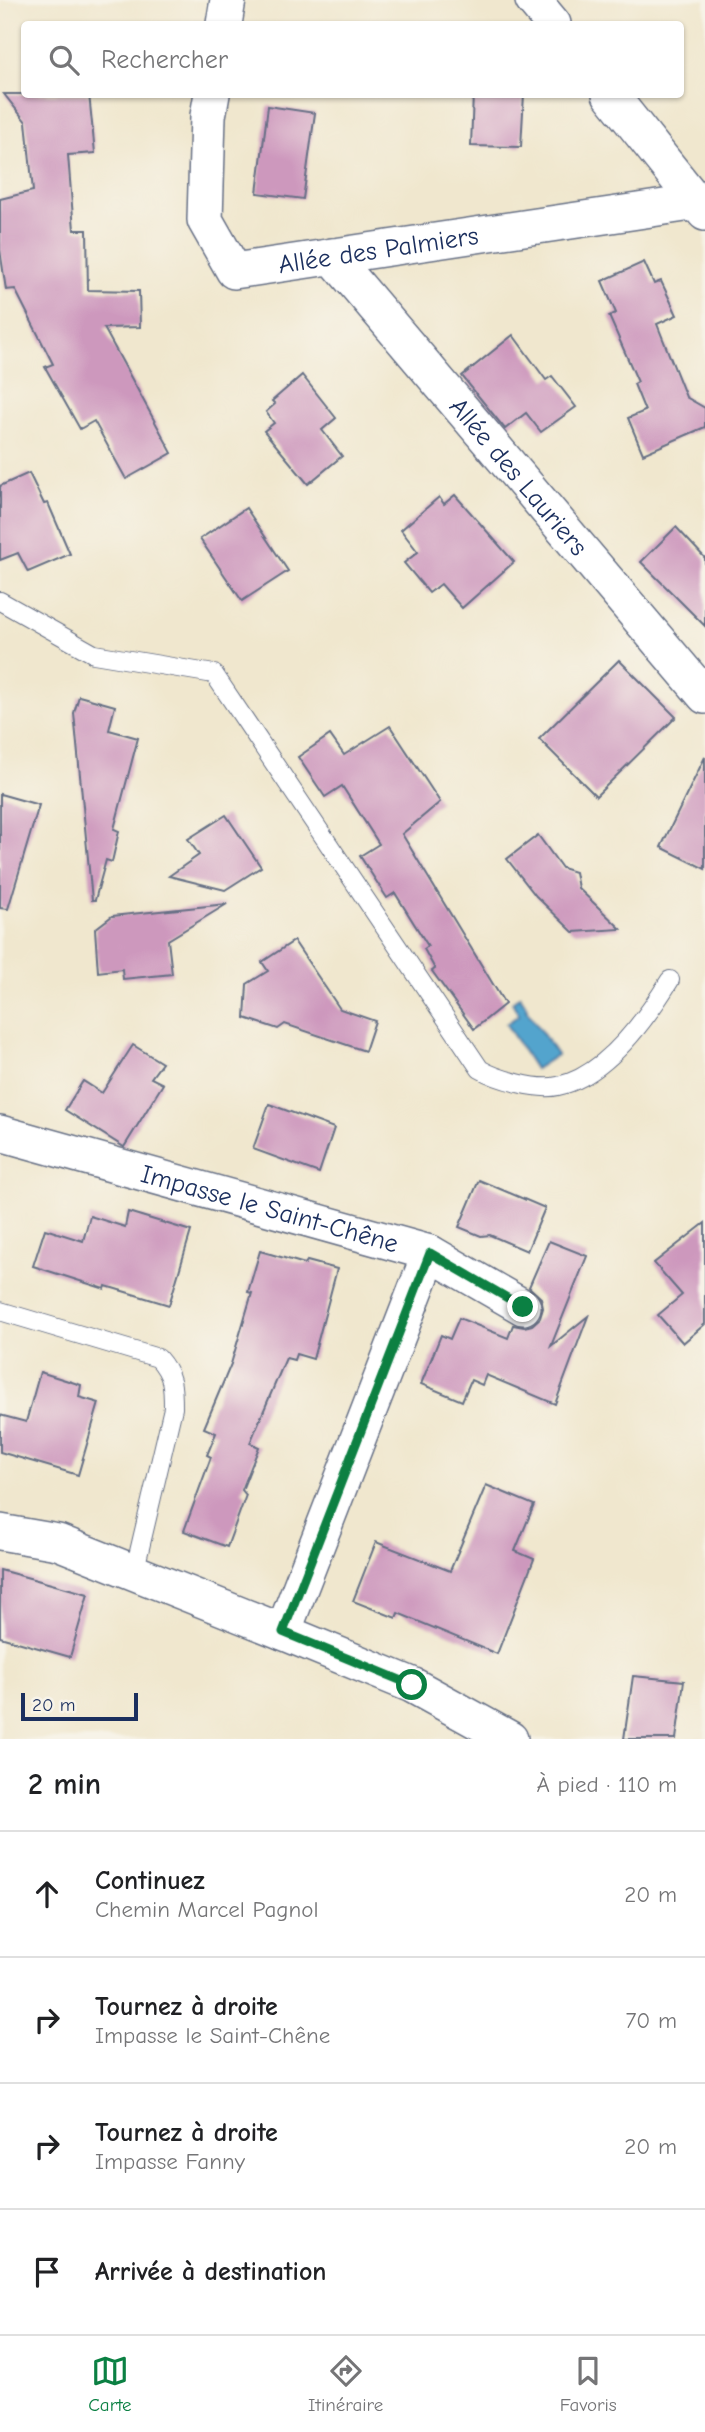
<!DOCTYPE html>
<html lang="fr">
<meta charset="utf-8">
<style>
body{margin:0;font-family:"Comic Neue",sans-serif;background:#f6f6f6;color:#202124}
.scale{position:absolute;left:21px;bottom:18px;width:117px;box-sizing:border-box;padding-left:7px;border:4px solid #1b2f5e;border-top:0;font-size:19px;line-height:24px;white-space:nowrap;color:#1b2f5e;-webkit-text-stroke:5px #f7f3e8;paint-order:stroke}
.stop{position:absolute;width:21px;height:21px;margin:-16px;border:5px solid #0b8043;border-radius:50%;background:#fff}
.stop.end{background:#0b8043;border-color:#fff;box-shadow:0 2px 7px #0008}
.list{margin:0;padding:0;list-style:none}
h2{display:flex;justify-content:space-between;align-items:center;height:91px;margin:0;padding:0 28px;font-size:30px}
h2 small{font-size:23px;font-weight:400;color:#757577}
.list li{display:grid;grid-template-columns:46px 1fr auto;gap:21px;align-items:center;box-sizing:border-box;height:126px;padding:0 28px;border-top:2px solid #e0e0e0}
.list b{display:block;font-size:26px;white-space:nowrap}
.list p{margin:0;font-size:23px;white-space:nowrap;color:#757577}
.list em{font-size:23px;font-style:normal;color:#757577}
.icon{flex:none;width:38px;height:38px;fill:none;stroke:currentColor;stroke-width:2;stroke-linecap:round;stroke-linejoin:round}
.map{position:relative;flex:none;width:705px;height:1739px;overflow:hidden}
.search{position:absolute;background:#fff;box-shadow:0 2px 5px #0004;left:21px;right:21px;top:21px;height:77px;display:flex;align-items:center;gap:18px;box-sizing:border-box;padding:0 24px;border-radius:7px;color:#757577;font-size:26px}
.sheet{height:595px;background:#fff}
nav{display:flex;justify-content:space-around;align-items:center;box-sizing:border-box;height:98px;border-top:2px solid #e0e0e0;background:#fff;font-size:19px;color:#757577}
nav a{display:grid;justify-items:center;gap:4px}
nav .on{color:#0b8043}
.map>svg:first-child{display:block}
.water{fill:#53a4cd;stroke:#376a96;stroke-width:2}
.building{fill:#cd98bd}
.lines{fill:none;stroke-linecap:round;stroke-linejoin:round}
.lane-casing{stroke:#666f85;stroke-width:20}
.street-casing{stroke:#666f85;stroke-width:38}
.lane{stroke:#fff;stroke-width:18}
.street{stroke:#fff;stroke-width:35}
.route{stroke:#0b8043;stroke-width:9}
.labels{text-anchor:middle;stroke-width:5;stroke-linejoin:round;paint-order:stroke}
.street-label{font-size:26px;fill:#1b2f5e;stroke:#f7f3e8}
</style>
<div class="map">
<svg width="705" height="1739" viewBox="0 0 705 1739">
<rect width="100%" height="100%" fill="#f7f3e8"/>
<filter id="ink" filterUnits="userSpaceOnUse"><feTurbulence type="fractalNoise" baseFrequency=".0143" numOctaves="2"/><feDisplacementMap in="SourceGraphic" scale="14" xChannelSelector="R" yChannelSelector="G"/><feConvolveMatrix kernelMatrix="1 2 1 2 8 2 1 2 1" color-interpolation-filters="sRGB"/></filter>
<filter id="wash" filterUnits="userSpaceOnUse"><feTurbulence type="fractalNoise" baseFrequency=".00686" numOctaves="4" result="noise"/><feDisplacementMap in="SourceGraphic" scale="28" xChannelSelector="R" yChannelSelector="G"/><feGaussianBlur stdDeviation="1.57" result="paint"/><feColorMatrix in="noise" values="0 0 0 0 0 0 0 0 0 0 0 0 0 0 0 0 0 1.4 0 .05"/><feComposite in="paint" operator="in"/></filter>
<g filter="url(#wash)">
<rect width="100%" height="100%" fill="#f0e7ce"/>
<path class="water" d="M520 996 527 1007 526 1009 557 1055 535 1069 506 1024 519 1015 512 1002Z"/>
<g id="blocks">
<g class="building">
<path d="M4 94H89L95 153 68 155 74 230H87L88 290 139 291 140 327 104 328 172 453 126 479 94 421 80 429 45 367 53 364 15 289 6 290 0 250V199L33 191 26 122Z"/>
<path d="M473 94H524L521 147 471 146Z"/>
<path d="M268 106 315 113 303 199 257 193Z"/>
<path d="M644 262 654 284 661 281 677 315 657 324 686 397 705 408V427L643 454 628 418 645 411 634 384 638 382 609 316 616 313 602 281Z"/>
<path d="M513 335 546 380 552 376 576 407 541 432 526 413 505 429 462 376Z"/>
<path d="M302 375 336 418 322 430 342 456 308 484 264 431 274 423 266 412 275 404 272 401Z"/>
<path d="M29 473 44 504 48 503 70 554 28 572 18 553 0 560V486Z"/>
<path d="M455 495 514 562 462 608 441 584 429 593 404 563 418 552 401 530 439 497 444 504Z"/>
<path d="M246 508 288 571 242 601 200 539Z"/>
<path d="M676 527 705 558V626L641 562Z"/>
<path d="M619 660 676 717 596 796 539 739Z"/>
<path d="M79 696 115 706 109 730 138 738 114 829 119 831 112 862 106 860 95 900H92L74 713Z"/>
<path d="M390 726 440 802 402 834 505 1004 474 1029 432 971 435 969 424 949 428 946 395 893 387 898 360 856 379 844 342 786 325 797 298 757 330 735 344 755Z"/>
<path d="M705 757V869L661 847Z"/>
<path d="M0 794 39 805 8 909 0 908Z"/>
<path d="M226 815 261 867 225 890 169 876 199 855 188 839Z"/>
<path d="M538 835 562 868 575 872 578 888 621 929 573 932 536 896 507 859Z"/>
<path d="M227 904 168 940 172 974 123 979 122 969 98 972 95 929 112 916Z"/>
<path d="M294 941 340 1009 375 1021 365 1051 285 1024 278 1029 245 1018 247 984 268 971 262 962Z"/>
<path d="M133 1045 162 1063 151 1078 163 1084 124 1147 65 1110 83 1081 102 1093Z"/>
<path d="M269 1104 334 1128 319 1173 253 1149Z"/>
<path d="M479 1180 545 1208 527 1251 490 1235 481 1236 459 1227Z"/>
<path d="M128 1212 191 1231 169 1305 106 1286 105 1289 33 1266 45 1229 83 1241 90 1216 125 1227Z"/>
<path d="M705 1223V1324L683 1343 658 1315 682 1295 654 1263Z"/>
<path d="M549 1241 587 1256 551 1346 588 1316 555 1404 486 1375 482 1385 471 1380 462 1401 421 1384 441 1335 450 1339 459 1318 508 1338 513 1325 524 1327 532 1325 540 1318 543 1308 541 1298 529 1287Z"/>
<path d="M260 1251 305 1264 307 1261 337 1269 313 1359 296 1354 294 1360 286 1358 250 1443 259 1447 242 1490 246 1495 227 1547 184 1531 211 1457 207 1455 216 1433 204 1428 231 1364 252 1293 248 1292Z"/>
<path d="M40 1372 81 1385 79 1397 99 1403 78 1475 0 1452V1415L26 1422Z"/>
<path d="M486 1485 534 1505 515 1551 534 1559 497 1654 398 1613 396 1618 353 1601 376 1542 450 1571Z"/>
<path d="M0 1570 88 1594 70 1657 0 1637Z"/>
<path d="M633 1676 684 1681 676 1739H624Z"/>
</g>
</g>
</g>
<g filter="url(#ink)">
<use href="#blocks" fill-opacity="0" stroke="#666f85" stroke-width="2"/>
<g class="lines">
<defs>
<g id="lane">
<path d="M0 601 94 654 214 674 480 1069C497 1079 538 1091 558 1086 605 1076 646 1019 670 980"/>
<path d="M0 1311 158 1358C173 1375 173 1386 173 1408L134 1573"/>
</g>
<g id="street">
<path d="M533 0 553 24"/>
<path d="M224 24 228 0"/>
<path id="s1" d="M212 94 208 116 205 220 234 271 705 201"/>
<path d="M610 94 705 213"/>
<path id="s2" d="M332 256 705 696"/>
<path id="s3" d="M0 1133 430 1253 283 1632"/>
<path d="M430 1253 523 1307"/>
<path d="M0 1532 58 1542 283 1632 412 1685 510 1739"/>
</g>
</defs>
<use href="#lane" class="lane-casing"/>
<use href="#street" class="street-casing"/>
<use href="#lane" class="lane"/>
<use href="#street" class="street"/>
</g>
</g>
<g class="lines" filter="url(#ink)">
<path class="route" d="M412 1685 283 1632 430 1253 523 1307"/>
</g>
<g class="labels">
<g class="street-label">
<text dy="9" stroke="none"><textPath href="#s1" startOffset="331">Allée des Palmiers</textPath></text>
<text dy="9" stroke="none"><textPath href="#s2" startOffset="289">Allée des Lauriers</textPath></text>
<text dy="9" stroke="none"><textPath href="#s3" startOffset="280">Impasse le Saint-Chêne</textPath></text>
</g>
</g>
</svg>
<div class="scale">20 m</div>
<div class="stop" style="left:412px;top:1685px"></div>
<div class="stop end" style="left:523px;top:1307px"></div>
<div class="search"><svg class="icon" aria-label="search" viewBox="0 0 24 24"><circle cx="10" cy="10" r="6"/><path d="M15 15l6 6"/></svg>Rechercher</div>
</div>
<section class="sheet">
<h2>2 min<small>À pied · 110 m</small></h2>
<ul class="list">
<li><svg class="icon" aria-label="ahead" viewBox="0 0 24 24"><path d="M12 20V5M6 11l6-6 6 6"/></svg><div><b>Continuez</b><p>Chemin Marcel Pagnol</p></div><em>20 m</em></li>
<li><svg class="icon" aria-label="right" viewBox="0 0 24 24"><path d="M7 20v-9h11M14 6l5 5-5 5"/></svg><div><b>Tournez à droite</b><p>Impasse le Saint-Chêne</p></div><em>70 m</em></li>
<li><svg class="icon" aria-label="right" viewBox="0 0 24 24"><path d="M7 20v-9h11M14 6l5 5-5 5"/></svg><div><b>Tournez à droite</b><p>Impasse Fanny</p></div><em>20 m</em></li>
<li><svg class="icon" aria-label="arrive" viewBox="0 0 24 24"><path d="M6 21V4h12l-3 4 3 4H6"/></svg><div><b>Arrivée à destination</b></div></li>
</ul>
</section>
<nav>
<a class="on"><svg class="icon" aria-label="map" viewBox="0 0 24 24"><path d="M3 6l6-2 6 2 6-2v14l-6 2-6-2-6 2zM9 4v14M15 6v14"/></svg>Carte</a>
<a><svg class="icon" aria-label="directions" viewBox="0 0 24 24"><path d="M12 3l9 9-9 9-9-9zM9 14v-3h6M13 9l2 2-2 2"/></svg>Itinéraire</a>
<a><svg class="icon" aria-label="saved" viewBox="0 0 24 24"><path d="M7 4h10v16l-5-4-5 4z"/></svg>Favoris</a>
</nav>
